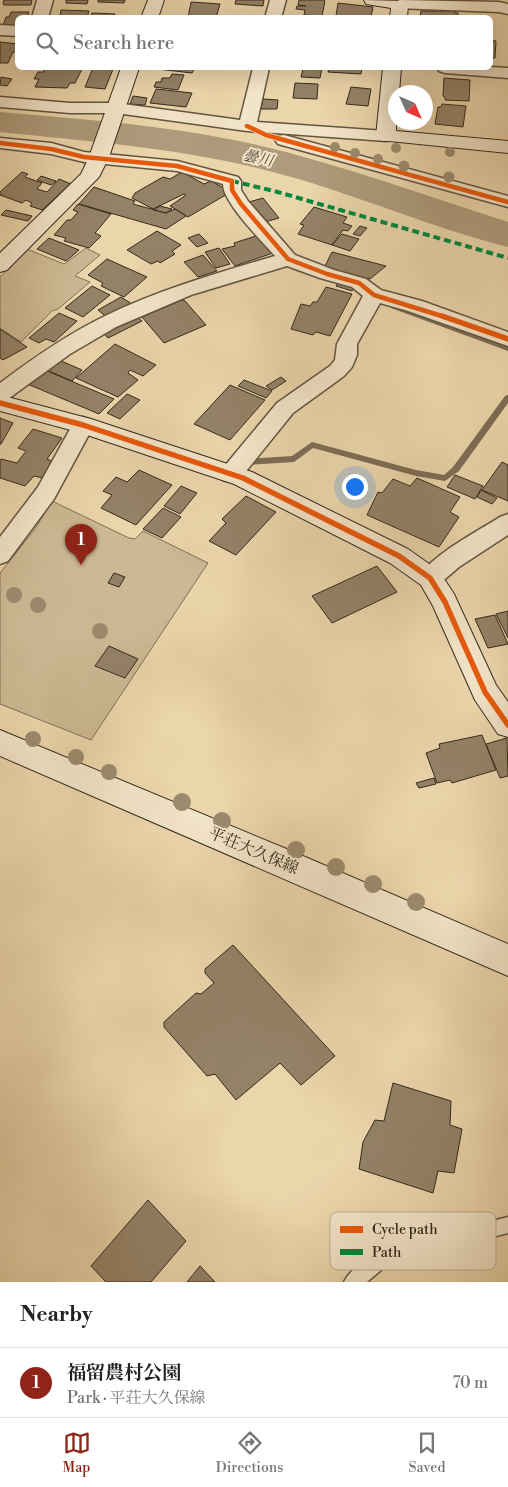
<!DOCTYPE html>
<meta charset="utf-8">
<style>
body{margin:0;font-family:"Libre Bodoni","Noto Serif JP",serif;background:#f2f2f2;color:#222}
.compass{position:absolute;left:388px;top:85px;width:45px;height:45px;border-radius:50%;background:#fff;box-shadow:0 5px 20px #0002;rotate:135deg}
.you{position:absolute;left:354px;top:486px;width:18px;height:18px;margin:-12px;border:4px solid #fff;border-radius:50%;background:#1a73e8;box-shadow:0 0 0 8px #1a73e833}
.badge{display:grid;place-items:center;width:32px;height:32px;border-radius:50%;background:#8f2418;color:#fff;font-size:16px;font-weight:700}
.pin{position:absolute;translate:-50% -41px;filter:drop-shadow(0 1px 2px #0008)}
.pin::after{content:'';position:absolute;top:26px;width:18px;height:15px;background:inherit;clip-path:polygon(0 0,100% 0,50% 100%)}
.list{margin:0;padding:0;list-style:none}
h2{display:flex;justify-content:space-between;align-items:center;height:65px;margin:0;padding:0 20px;font-size:21px}
h2 small{font-size:16px;font-weight:400;color:#767676}
.list li{display:grid;grid-template-columns:32px 1fr auto;gap:15px;align-items:center;box-sizing:border-box;height:70px;padding:0 20px;border-top:1px solid #e0e0e0}
.list b{display:block;font-size:19px;white-space:nowrap}
.list p{margin:0;font-size:16px;white-space:nowrap;color:#767676}
.list em{font-size:16px;font-style:normal;color:#767676}
.icon{flex:none;width:28px;height:28px;fill:none;stroke:currentColor;stroke-width:2;stroke-linecap:round;stroke-linejoin:round}
.map{position:relative;flex:none;width:508px;height:1282px;overflow:hidden}
.search{position:absolute;background:#fff;box-shadow:0 5px 20px #0002;left:15px;right:15px;top:15px;height:55px;display:flex;align-items:center;gap:12px;box-sizing:border-box;padding:0 18px;border-radius:8px;color:#767676;font-size:19px}
.sheet{height:135px;background:#fff}
nav{display:flex;justify-content:space-around;align-items:center;box-sizing:border-box;height:70px;border-top:1px solid #e0e0e0;background:#fff;font-size:14px;color:#767676}
nav a{display:grid;justify-items:center;gap:2px}
nav .on{color:#8f2418}
.map>svg:first-child{display:block}
.green{fill:#ccb893;stroke:#807058}
.lines{fill:none;stroke-linecap:round;stroke-linejoin:round}
.stream{fill:#7d6d55;fill-rule:evenodd}
.river{fill:#ad9b7b;fill-rule:evenodd}
.building{fill:#948267;stroke:#35291d}
.lane-casing{stroke:#625440;stroke-width:3}
.street-casing{stroke:#625440;stroke-width:3}
.secondary-casing{stroke:#35291d;stroke-width:2}
.lane{fill:#f2e4c8;fill-rule:evenodd}
.street{fill:#f2e4c8;fill-rule:evenodd}
.secondary{fill:#f2e4c8;fill-rule:evenodd}
.quiet{stroke:#00873e;stroke-width:4;stroke-dasharray:7 4;stroke-linecap:butt}
.cycleway-far1-casing{stroke:#f2e4c8;stroke-width:6}
.cycleway-casing{stroke:#f2e4c8;stroke-width:9}
.cycleway-far1{stroke:#e8590c;stroke-width:4.5}
.cycleway{stroke:#e8590c;stroke-width:5.5}
.tree{fill:#9c8a6d}
.labels{text-anchor:middle;stroke-width:4;stroke-linejoin:round;paint-order:stroke}
.far-water-label{font-size:15px;font-style:italic;fill:#594b39;stroke:#f2e4c8}
.street-label{font-size:16px;fill:#35291d;stroke:#f2e4c8}
.key{fill:#f2e4c8;stroke:#b9ac95;stroke-width:1}
.key-label{font-size:14px;fill:#35291d}
</style>
<div class="map">
<svg width="508" height="1282" viewBox="0 0 508 1282">
<rect width="100%" height="100%" fill="#ebd5ab"/>
<filter id="stains"><feTurbulence type="fractalNoise" baseFrequency=".004" numOctaves="4"/><feColorMatrix values="0 0 0 0 .2 0 0 0 0 .09 0 0 0 0 .02 0 0 0 .5 -.17"/></filter>
<radialGradient id="worn" r=".72"><stop offset=".6" stop-color="#630" stop-opacity="0"/><stop offset="1" stop-color="#630" stop-opacity=".3"/></radialGradient>
<g class="green">
<path d="M86 248 100 255 75 276 90 282 58 309 52 311 21 342 0 328V277L27 249 64 264Z"/>
<path d="M52 501 129 538 135 539 143 531 208 563 91 740 0 704V573L35 529Z"/>
</g>
<g class="lines">
<g class="stream">
<path d="M391 304H395L508 346V351L391 308Z"/>
<path d="M508 395V403L459 471 445 481 416 476 313 448 294 462 247 465 243 462 247 459 292 456 312 442 416 470 444 475 453 467 505 396Z"/>
</g>
<path class="river" d="M0 112C69 118 138 123 207 135 308 152 410 191 508 222V247C432 228 360 196 284 175 192 149 95 142 0 132Z"/>
</g>
<g class="building">
<path d="M4 0H32L31 5H4L3 4Z"/>
<path d="M66 0H88L87 4 66 3Z"/>
<path d="M98 0H125L124 3 98 2Z"/>
<path d="M236 0H264L263 6 235 4Z"/>
<path d="M299 0H324L325 1 322 16 304 15 305 10 296 9 297 6H306L298 5Z"/>
<path d="M191 2 220 4 216 18H188Z"/>
<path d="M338 3 373 7 371 17 336 16Z"/>
<path d="M61 10 89 11 87 18H56L60 16Z"/>
<path d="M421 11H455V13H458V18H420Z"/>
<path d="M11 12H29L27 18H18V26H3L6 17H9Z"/>
<path d="M92 13 115 14 114 16 124 17 91 18Z"/>
<path d="M490 40 496 41 495 58H490Z"/>
<path d="M0 42 18 44 16 52H13L8 63H0Z"/>
<path d="M46 68H69L82 69 75 83H70L67 88 35 87 39 79H34L38 72H43Z"/>
<path d="M93 68 113 69 105 89 85 87Z"/>
<path d="M158 68H195L192 73 158 69Z"/>
<path d="M300 68H322L320 78 301 77 303 69Z"/>
<path d="M329 68H362L361 74 328 72Z"/>
<path d="M172 74 184 75 178 90 154 87 156 82H161L162 78H170Z"/>
<path d="M1 77 12 79 7 86 0 85Z"/>
<path d="M444 78 470 80 469 101 445 100V97L443 96Z"/>
<path d="M295 83 318 84 317 99 293 98Z"/>
<path d="M351 87 371 89 368 106 346 104Z"/>
<path d="M156 89 192 93 186 107 150 103Z"/>
<path d="M133 96 147 98 145 105 130 104Z"/>
<path d="M263 99 278 100 277 109H261Z"/>
<path d="M442 104 466 106 463 127 435 124 438 107H441Z"/>
<path d="M22 172 28 174 25 177 42 183 37 189 47 192 59 179 71 184 42 210 30 206 32 203 26 200 22 203 0 195V192Z"/>
<path d="M182 172 204 184 211 181 229 191V193L188 217 170 206 186 195 184 194 153 209 132 198 135 193 163 177 170 179Z"/>
<path d="M41 176 56 181 51 185 37 180Z"/>
<path d="M94 187 135 201 133 204 166 213 175 209 186 216 166 229 79 204Z"/>
<path d="M263 198 279 218 265 222 249 202Z"/>
<path d="M78 204 111 214 95 233 101 236 89 248 64 241 66 238 54 235 67 220H71L78 212 73 210Z"/>
<path d="M160 206 172 209 166 213 154 210Z"/>
<path d="M314 207 347 217 343 223 352 226 348 231 343 230 332 245 298 234 304 225 300 224Z"/>
<path d="M6 210 32 216 28 221 1 215Z"/>
<path d="M360 226 367 228 360 236 353 234Z"/>
<path d="M157 231 181 245 172 251 175 254 160 263 158 261 151 264 127 250Z"/>
<path d="M199 234 208 243 197 247 188 238Z"/>
<path d="M342 234 359 239 350 251 332 245Z"/>
<path d="M259 235 273 253 235 266 222 249 235 246 234 243Z"/>
<path d="M49 238 79 250 66 261 37 249Z"/>
<path d="M219 248 230 264 216 268 205 252Z"/>
<path d="M332 252 386 266 370 279 324 268Z"/>
<path d="M203 255 217 271 198 277 184 262Z"/>
<path d="M107 259 147 277 124 297 101 286 103 283 88 275Z"/>
<path d="M338 282 355 287 352 291 336 286Z"/>
<path d="M92 286 110 295 83 317 65 308Z"/>
<path d="M326 287 352 294 330 336 316 332 313 335 291 329 301 304 310 306 313 302H317Z"/>
<path d="M121 297 132 304 108 318 98 310Z"/>
<path d="M182 300 185 301 206 325 164 343 142 317Z"/>
<path d="M59 313 77 321 54 342 46 339 39 343 29 338Z"/>
<path d="M137 317 142 321 108 338 104 334Z"/>
<path d="M0 329 27 347 3 360 0 358Z"/>
<path d="M115 344 156 365 143 376 130 370 128 373 138 380 118 397 76 378Z"/>
<path d="M52 357 82 370 72 381 42 368Z"/>
<path d="M40 368 114 399 99 414 25 383Z"/>
<path d="M281 377 286 381 272 390 266 386Z"/>
<path d="M244 380 272 391 266 398 238 386Z"/>
<path d="M230 385 265 400 230 440 194 424Z"/>
<path d="M127 394 140 400 120 419 107 413Z"/>
<path d="M0 418 13 423 1 444H0Z"/>
<path d="M33 429 62 438 47 459 54 462 43 478 34 476 25 486 0 478V461L1 459 17 463 26 451 18 448Z"/>
<path d="M502 462 508 465V501L482 490Z"/>
<path d="M139 470 172 485 136 525 101 508 112 495 103 491 116 477 127 482Z"/>
<path d="M455 475 483 486 475 499 447 487Z"/>
<path d="M417 478 460 497 450 512 459 517 439 547 367 515 378 492 382 493 393 479 410 486Z"/>
<path d="M181 486 197 493 180 514 164 506Z"/>
<path d="M481 490 497 498 492 504 477 497Z"/>
<path d="M246 496 276 512 236 555 209 541 226 523 222 519Z"/>
<path d="M163 508 181 517 162 538 143 529Z"/>
<path d="M377 566 397 592 332 623 312 596Z"/>
<path d="M114 573 125 577 119 587 108 583Z"/>
<path d="M508 611V638L496 614Z"/>
<path d="M495 615 508 644 488 648 475 619Z"/>
<path d="M109 646 138 659 125 678 95 666Z"/>
<path d="M482 735 496 770 452 783 450 780 437 783 426 753 440 748 439 744Z"/>
<path d="M507 738 508 776 500 778 486 744Z"/>
<path d="M434 778 436 784 419 788 416 783Z"/>
<path d="M233 945 335 1056 301 1085 280 1063 236 1100 215 1074 207 1076 164 1027V1022L196 993 201 994 214 983 205 973V969Z"/>
<path d="M393 1083 451 1101 450 1125 462 1129 454 1173 438 1171 433 1193 359 1169 363 1142 375 1120 384 1121Z"/>
<path d="M148 1200 186 1241 151 1282H106L91 1266Z"/>
<path d="M200 1266 215 1282H187Z"/>
</g>
<g class="lines">
<defs>
<path id="lane" d="M508 1217V1233L387 1265 367 1282H344C350 1269 370 1255 383 1249Z"/>
<g id="street">
<path d="M37 0H53L48 18H32Z"/>
<path d="M270 0H286L281 18H265Z"/>
<path d="M400 0 499 2 508 4V14L499 12 395 8 392 5 395 2Z"/>
<path d="M0 25 18 26V36L0 35Z"/>
<path d="M490 67 508 68V78L445 73 439 71 437 68Z"/>
<path d="M253 68H269L257 122 386 131 392 132 395 136 392 140 386 141 247 131 116 113H70L0 107V97L70 103H116L240 120Z"/>
<path d="M284 135 508 196V207L278 144 275 140 278 136Z"/>
<path d="M0 138 51 143 84 152 177 161 238 177 241 181V190L248 201 295 255 334 270 366 279 381 290 422 301 508 332V346L408 311 380 303 357 344V355L352 367 344 376 293 413 239 480 231 482 223 480 220 474 223 468 277 403 330 366 335 360 337 344 363 296 352 287 320 278 287 266 191 295 116 327 70 354 8 399 0 401V383C32 359 66 335 103 317 158 290 217 273 275 256 262 241 223 203 223 184L177 171 84 162 51 154 0 148Z"/>
<path d="M83 417 91 420 94 425 54 499 8 561 0 564V537L38 487 75 420Z"/>
<path d="M508 514V535L459 567 438 585 430 587 422 585 418 578C430 556 478 531 500 517Z"/>
</g>
<g id="secondary">
<path d="M148 0H164L158 18H141Z"/>
<path d="M364 0 406 1 408 5 407 18H390L391 8 366 4Z"/>
<path d="M121 68H139L109 157 99 177 7 270 0 272V253L81 174 89 157Z"/>
<path d="M383 68H401L399 92H396V131L508 141V153L379 140 376 136Z"/>
<path d="M0 395 91 419 252 472 408 549 439 571 454 594 496 685 508 702V737L498 734 475 700 433 606 421 585 390 563 234 484 78 432 0 411Z"/>
<path d="M0 730 289 850 508 944V976L0 756Z"/>
</g>
</defs>
<use href="#lane" class="lane-casing"/>
<use href="#street" class="street-casing"/>
<use href="#secondary" class="secondary-casing"/>
<use href="#lane" class="lane"/>
<use href="#street" class="street"/>
<use href="#secondary" class="secondary"/>
<path class="quiet" d="M232 181 274 191 508 258"/>
<defs>
<g id="cycleway-far1">
<path d="M247 126 266 135 508 202"/>
<path d="M0 143 51 149 84 157 177 166 232 181V190L241 204 288 259 327 274 359 283 374 295 445 317"/>
</g>
<g id="cycleway">
<path d="M442 316 508 339"/>
<path d="M0 403 83 425 243 478 399 556 430 578 445 602 485 692 508 725"/>
</g>
</defs>
<use href="#cycleway-far1" class="cycleway-far1-casing"/>
<use href="#cycleway" class="cycleway-casing"/>
<use href="#cycleway-far1" class="cycleway-far1"/>
<use href="#cycleway" class="cycleway"/>
</g>
<g class="tree">
<circle cx="335" cy="147" r="5"/>
<circle cx="396" cy="148" r="5"/>
<circle cx="450" cy="152" r="5"/>
<circle cx="355" cy="153" r="5"/>
<circle cx="378" cy="159" r="5"/>
<circle cx="404" cy="166" r="5.5"/>
<circle cx="449" cy="177" r="5.5"/>
<circle cx="14" cy="595" r="8"/>
<circle cx="38" cy="605" r="8"/>
<circle cx="100" cy="631" r="8"/>
<circle cx="33" cy="739" r="8"/>
<circle cx="76" cy="757" r="8"/>
<circle cx="109" cy="772" r="8"/>
<circle cx="182" cy="802" r="9"/>
<circle cx="222" cy="821" r="9"/>
<circle cx="296" cy="850" r="9"/>
<circle cx="336" cy="867" r="9"/>
<circle cx="373" cy="884" r="9"/>
<circle cx="416" cy="902" r="9"/>
</g>
<g class="labels">
<g class="far-water-label">
<text transform="translate(258 158) rotate(13)" y="5">曇川</text>
</g>
<g class="street-label">
<text transform="translate(254 850) rotate(23)" y="6">平荘大久保線</text>
</g>
</g>
<rect x="330" y="1212" width="166" height="58" rx="8" class="key"/>
<rect x="340" y="1226" width="23" height="7" fill="#e8590c"/>
<rect x="340" y="1249" width="23" height="6" fill="#00873e"/>
<g class="key-label">
<text x="372" y="1234">Cycle path</text>
<text x="372" y="1257">Path</text>
</g>
<rect width="100%" height="100%" filter="url(#stains)"/>
<rect width="100%" height="100%" fill="url(#worn)"/>
</svg>
<svg class="compass" viewBox="-18 -18 36 36"><path d="M0-13l5 13h-10z" fill="#e53935"/><path d="M0 13l5-13h-10z" fill="#767676"/></svg>
<div class="you"></div>
<div class="pin badge" style="left:81px;top:565px">1</div>
<div class="search"><svg class="icon" aria-label="search" viewBox="0 0 24 24"><circle cx="10" cy="10" r="6"/><path d="M15 15l6 6"/></svg>Search here</div>
</div>
<section class="sheet">
<h2>Nearby<small></small></h2>
<ul class="list">
<li><span class="badge">1</span><div><b>福留農村公園</b><p>Park · 平荘大久保線</p></div><em>70 m</em></li>
</ul>
</section>
<nav>
<a class="on"><svg class="icon" aria-label="map" viewBox="0 0 24 24"><path d="M3 6l6-2 6 2 6-2v14l-6 2-6-2-6 2zM9 4v14M15 6v14"/></svg>Map</a>
<a><svg class="icon" aria-label="directions" viewBox="0 0 24 24"><path d="M12 3l9 9-9 9-9-9zM9 14v-3h6M13 9l2 2-2 2"/></svg>Directions</a>
<a><svg class="icon" aria-label="saved" viewBox="0 0 24 24"><path d="M7 4h10v16l-5-4-5 4z"/></svg>Saved</a>
</nav>
